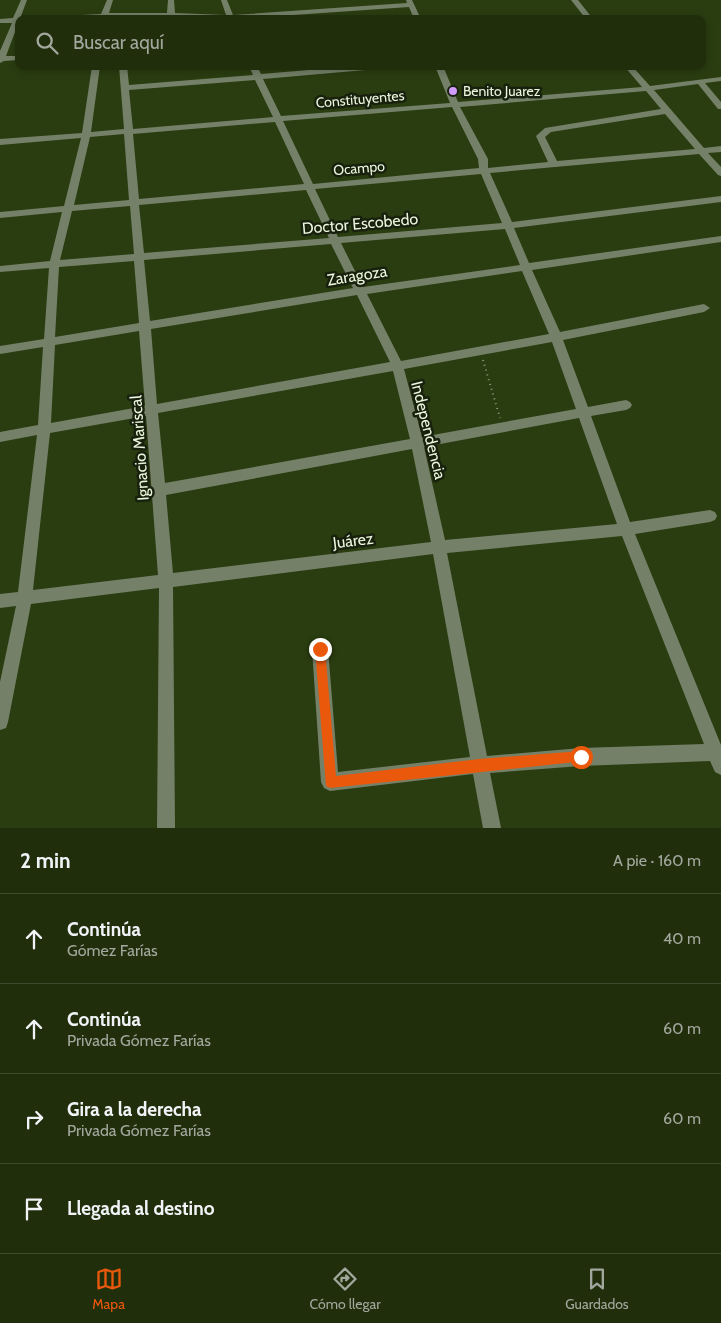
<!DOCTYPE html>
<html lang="es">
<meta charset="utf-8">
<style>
body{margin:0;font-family:Cabin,sans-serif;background:#283615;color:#f1f3f6}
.stop{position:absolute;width:15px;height:15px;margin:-11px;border:4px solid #ea580c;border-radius:50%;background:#fff}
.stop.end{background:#ea580c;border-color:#fff;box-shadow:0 1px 5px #0008}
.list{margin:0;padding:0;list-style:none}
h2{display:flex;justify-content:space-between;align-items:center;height:65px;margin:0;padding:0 20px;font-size:21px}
h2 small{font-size:16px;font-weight:400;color:#a2a89d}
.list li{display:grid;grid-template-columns:32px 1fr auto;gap:15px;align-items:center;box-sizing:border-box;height:90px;padding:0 20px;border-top:1px solid #3d4a2d}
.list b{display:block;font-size:19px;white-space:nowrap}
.list p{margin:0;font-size:16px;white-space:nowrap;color:#a2a89d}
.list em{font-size:16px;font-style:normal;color:#a2a89d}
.icon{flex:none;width:28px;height:28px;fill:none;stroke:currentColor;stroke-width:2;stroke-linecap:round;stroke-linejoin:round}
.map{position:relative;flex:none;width:721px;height:828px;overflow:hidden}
.search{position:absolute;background:#202e0c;box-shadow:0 2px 8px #0003;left:15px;right:15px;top:15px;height:55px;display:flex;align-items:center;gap:12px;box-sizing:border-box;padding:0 18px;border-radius:10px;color:#a2a89d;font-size:19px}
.sheet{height:425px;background:#202e0c}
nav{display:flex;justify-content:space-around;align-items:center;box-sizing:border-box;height:70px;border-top:1px solid #3d4a2d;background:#202e0c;font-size:14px;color:#a2a89d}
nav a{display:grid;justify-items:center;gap:2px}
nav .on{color:#ea580c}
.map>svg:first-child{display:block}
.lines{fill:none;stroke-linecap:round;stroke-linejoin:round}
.path{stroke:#8e9e7b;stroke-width:2;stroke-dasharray:1 4;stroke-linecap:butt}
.minor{fill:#748168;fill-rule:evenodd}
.route{fill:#ea580c}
.poi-dot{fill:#d29cfd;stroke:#18210e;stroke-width:2}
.labels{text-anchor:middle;stroke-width:5;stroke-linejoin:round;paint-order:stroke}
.far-poi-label{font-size:14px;fill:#eaf7dd;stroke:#18210e;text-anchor:start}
.far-street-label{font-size:14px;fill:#eaf7dd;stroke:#18210e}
.street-label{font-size:16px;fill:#eaf7dd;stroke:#18210e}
</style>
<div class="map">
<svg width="721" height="828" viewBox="0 0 721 828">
<rect width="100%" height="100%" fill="#2a3d10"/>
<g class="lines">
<path class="path" d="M483 360 500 418"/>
<g class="minor">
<path d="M21 0H27L6 56H19V60L4 61 0 63V51L12 23H0V19L13 18Z"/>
<path d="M107 0H113L109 13H167L168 0H174L175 13 226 15 221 0H227L233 15 407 3 406 0H412L421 19H414L409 7 236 19 136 16 107 19H38L41 17 101 14Z"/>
<path d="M571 0H578L593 19H586Z"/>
<path d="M92 66H100L91 132 124 129 119 66H127L129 85 253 75 249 66H257L261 74 357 66H392L388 68 263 79 281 116 450 103 435 66H443L458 102 642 87 624 66H632L650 86 721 77V81L705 83 721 102V109H718L698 84 654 90 704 148 721 146V152L708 153 721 167V176L718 175 699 154 490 173 512 222 721 196V202L514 228 529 263 721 236V242L532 270 560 332 704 304 710 308 704 312 563 340 588 407 626 400 630 402 632 405 630 408 626 410 591 416 630 522 710 510 715 512 717 516 715 520 710 522 635 534 721 745V775L715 772 710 761 581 766 490 773 501 828H483L473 774 330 791 324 788 321 782 312 649 314 644 320 641 326 644 328 649 338 772 470 757 433 554 173 587 175 828H157L159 588 31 604 8 722 6 728 0 730V682L16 606 0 608V594L18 592 37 435 0 442V432L38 425 43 347 0 354V346L44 339 49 268 0 272V266L50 261 62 212 0 218V212L64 206 81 138 0 145V139L82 133ZM255 80 273 117 133 129 129 90ZM646 91 661 109 545 128 536 136 548 162 488 168V159L460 107ZM452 107 478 159 479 168 313 184 283 121ZM665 114 695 149 557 161 545 137 551 132ZM275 122 304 184 139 199 133 134ZM124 134 129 200 74 205 90 137ZM481 174 502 223 338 237 315 189ZM306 190 329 238 144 253 139 205ZM130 206 134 254 60 260 72 211ZM505 229 520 265 363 287 341 243ZM331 244 353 288 150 321 144 260ZM134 261 139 323 55 337 59 267ZM522 271 549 334 401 361 367 294ZM357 295 390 362 157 404 151 329ZM139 331 145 406 51 423 55 345ZM552 342 576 409 422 437 404 369ZM393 371 410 439 165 483 158 413ZM146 416 158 575 33 590 50 433ZM579 418 617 524 445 540 424 447ZM412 449 431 542 173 573 166 495ZM622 536 704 744 581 748 487 756 447 553Z"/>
</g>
</g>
<path class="route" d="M320 644 325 649 336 776 479 759 581 751 585 753 586 757 585 761 330 788 326 786 315 649Z"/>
<circle class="poi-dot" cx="453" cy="91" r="5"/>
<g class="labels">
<g class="far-poi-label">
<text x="463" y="96">Benito Juarez</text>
</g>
<g class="far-street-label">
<text transform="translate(360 99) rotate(-5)" y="5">Constituyentes</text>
<text transform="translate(359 168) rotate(-5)" y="5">Ocampo</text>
</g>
<g class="street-label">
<text transform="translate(360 223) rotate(-5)" y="6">Doctor Escobedo</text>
<text transform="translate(357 275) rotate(-9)" y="6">Zaragoza</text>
<text transform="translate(429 430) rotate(76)" y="6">Independencia</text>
<text transform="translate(139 448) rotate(-94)" y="6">Ignacio Mariscal</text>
<text transform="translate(353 540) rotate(-7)" y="6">Juárez</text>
</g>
</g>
</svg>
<div class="stop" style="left:581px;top:757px"></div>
<div class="stop end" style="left:320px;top:649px"></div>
<div class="search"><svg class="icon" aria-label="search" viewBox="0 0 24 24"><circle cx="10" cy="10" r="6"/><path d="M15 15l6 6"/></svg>Buscar aquí</div>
</div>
<section class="sheet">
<h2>2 min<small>A pie · 160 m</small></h2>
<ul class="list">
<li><svg class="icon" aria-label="ahead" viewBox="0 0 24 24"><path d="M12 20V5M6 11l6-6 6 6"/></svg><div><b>Continúa</b><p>Gómez Farías</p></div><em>40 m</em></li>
<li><svg class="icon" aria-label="ahead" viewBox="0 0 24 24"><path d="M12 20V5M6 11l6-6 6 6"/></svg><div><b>Continúa</b><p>Privada Gómez Farías</p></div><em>60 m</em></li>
<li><svg class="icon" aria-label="right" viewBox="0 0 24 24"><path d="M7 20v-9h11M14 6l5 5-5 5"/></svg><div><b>Gira a la derecha</b><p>Privada Gómez Farías</p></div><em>60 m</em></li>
<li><svg class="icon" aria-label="arrive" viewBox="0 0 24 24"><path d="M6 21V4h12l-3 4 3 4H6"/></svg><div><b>Llegada al destino</b></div></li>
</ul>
</section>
<nav>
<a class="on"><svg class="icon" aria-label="map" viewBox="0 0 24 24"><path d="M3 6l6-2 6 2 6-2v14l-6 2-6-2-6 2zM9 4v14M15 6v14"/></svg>Mapa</a>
<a><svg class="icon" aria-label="directions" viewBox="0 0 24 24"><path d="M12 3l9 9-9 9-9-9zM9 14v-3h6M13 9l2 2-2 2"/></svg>Cómo llegar</a>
<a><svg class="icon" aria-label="saved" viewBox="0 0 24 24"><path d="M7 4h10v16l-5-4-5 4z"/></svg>Guardados</a>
</nav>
